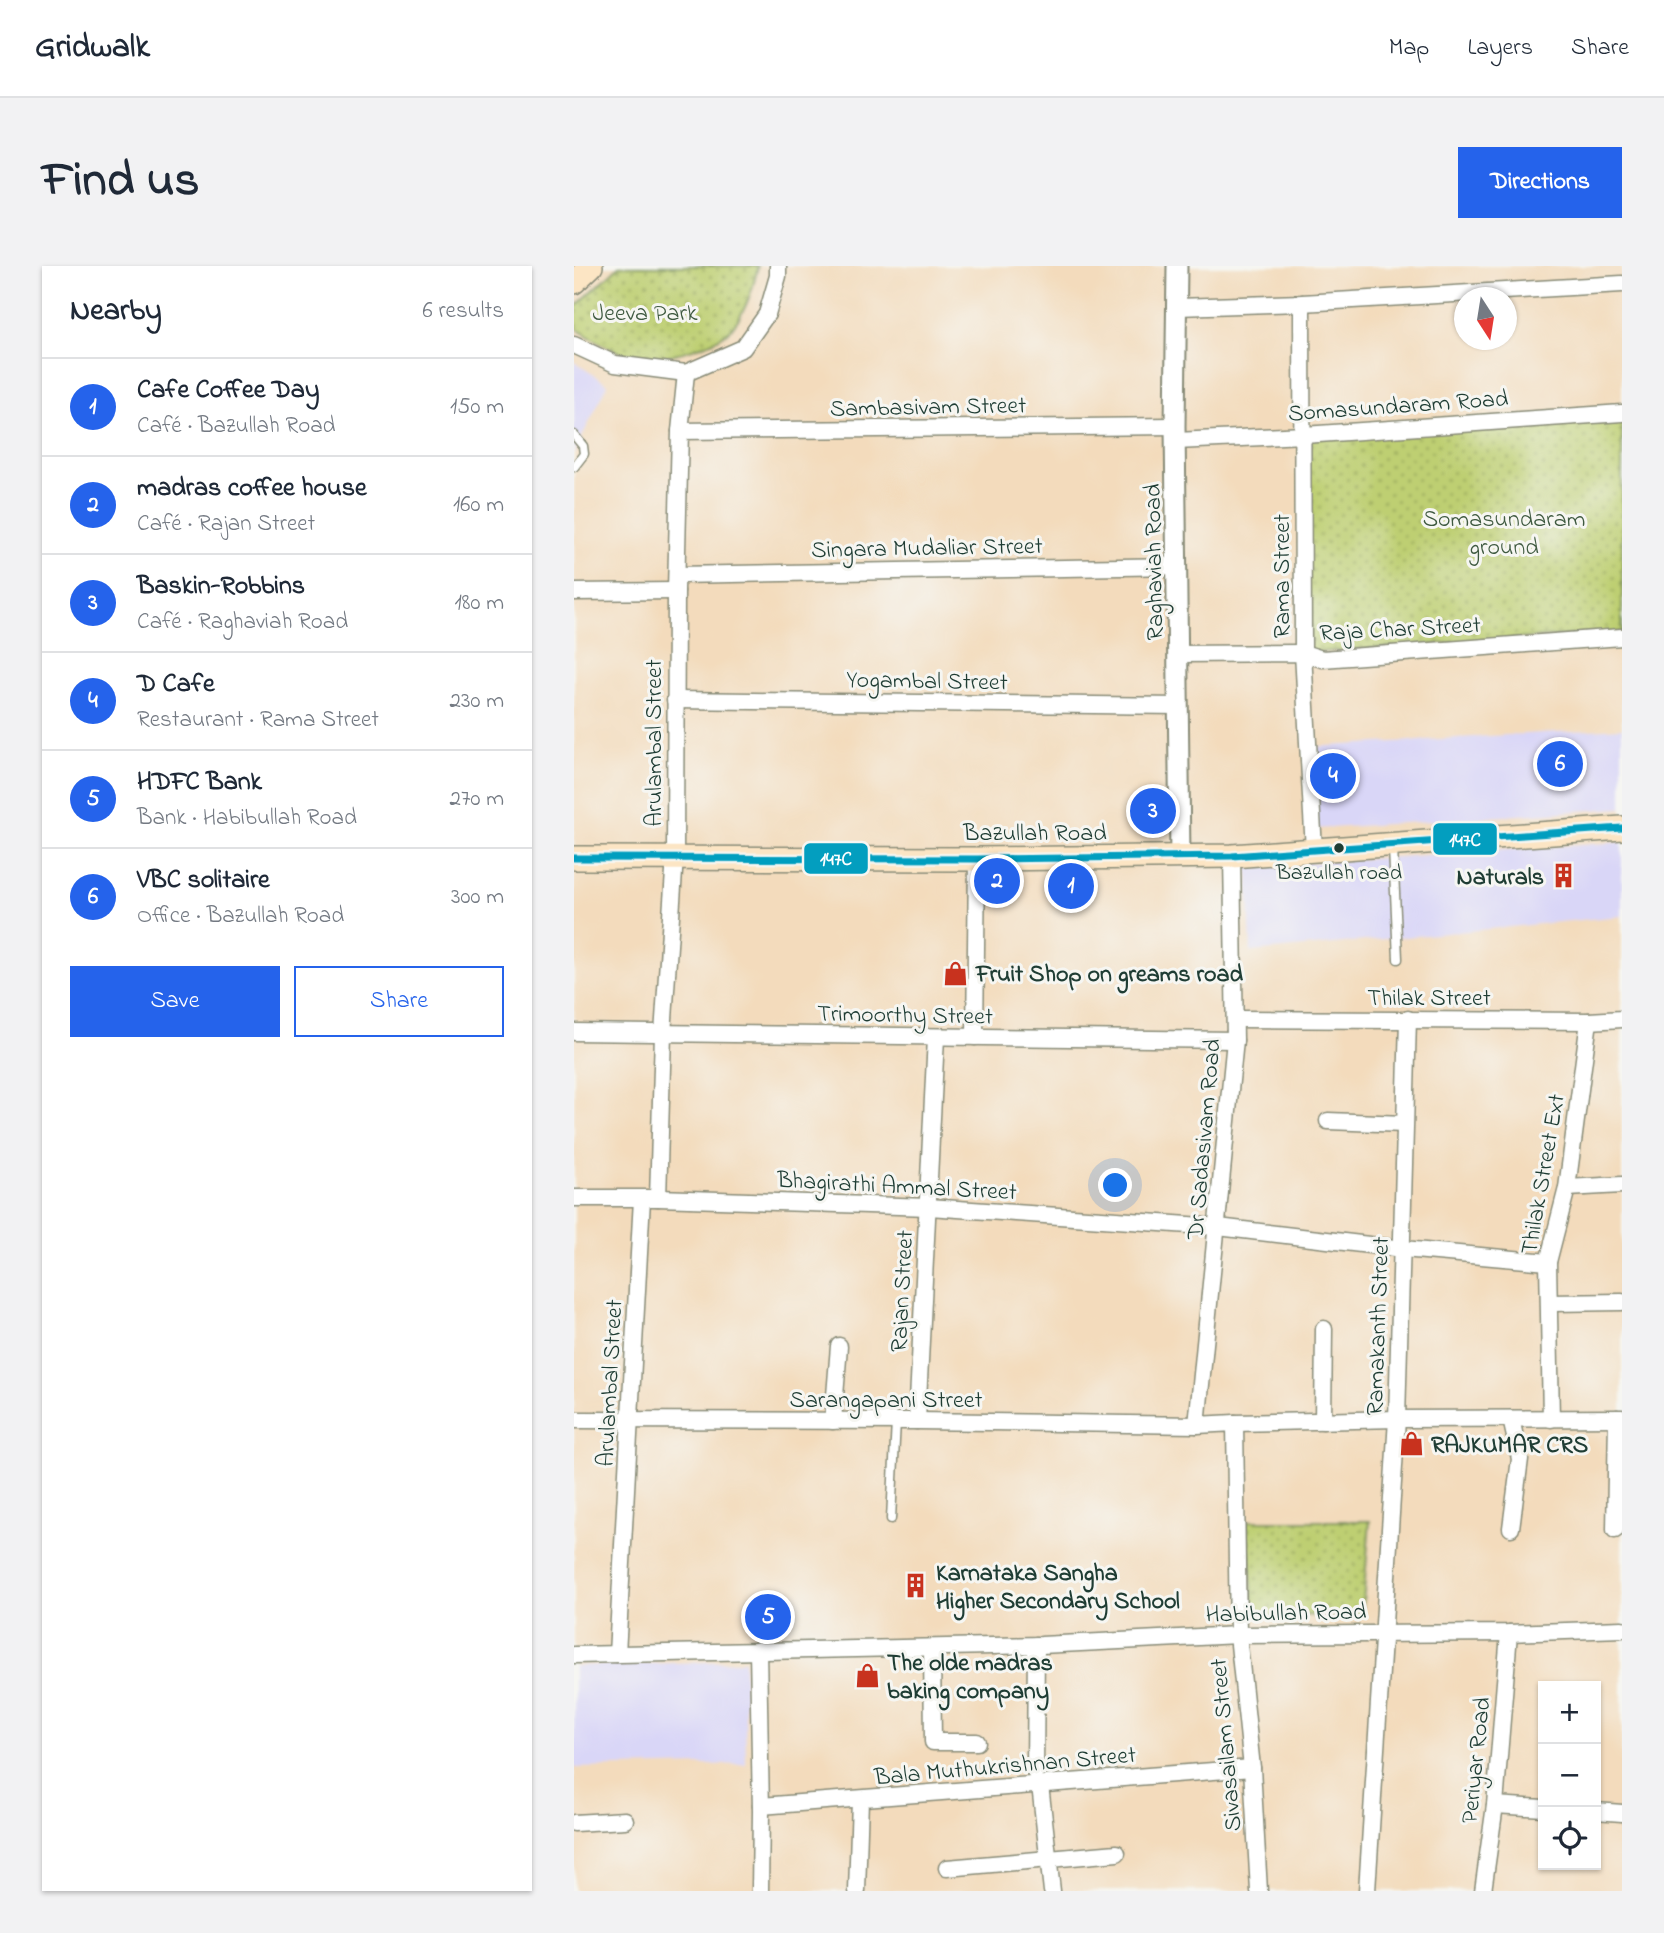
<!DOCTYPE html>
<meta charset="utf-8">
<style>
body{margin:0;font-family:"Indie Flower",sans-serif;background:#f2f2f3;color:#1f2937}
.controls{position:absolute;right:21px;bottom:21px;display:grid;overflow:hidden;border-radius:0px;box-shadow:0 2px 5px #0004}
.controls button{width:63px;height:63px;display:grid;place-items:center;padding:0;border:0;border-bottom:2px solid #e0e1e3;background:#fff;color:#1f2937;font:35px sans-serif}
.compass{position:absolute;left:880px;top:21px;width:63px;height:63px;border-radius:50%;background:#fff;box-shadow:0 2px 5px #0004;rotate:168deg}
.you{position:absolute;left:542px;top:920px;width:24px;height:24px;margin:-18px;border:5px solid #fff;border-radius:50%;background:#1a73e8;box-shadow:0 0 0 10px #1a73e833}
.badge{display:grid;place-items:center;width:46px;height:46px;border-radius:50%;background:#2563eb;color:#fff;font-size:23px;font-weight:700}
.pin{position:absolute;translate:-50% -50%;border:4px solid #fff;box-shadow:0 2px 7px #0006}
.list{margin:0;padding:0;list-style:none}
h2{display:flex;justify-content:space-between;align-items:center;height:91px;margin:0;padding:0 28px;font-size:30px}
h2 small{font-size:23px;font-weight:400;color:#747a83}
.list li{display:grid;grid-template-columns:46px 1fr auto;gap:21px;align-items:center;box-sizing:border-box;height:98px;padding:0 28px;border-top:2px solid #e0e1e3}
.list b{display:block;font-size:26px;white-space:nowrap}
.list p{margin:0;font-size:23px;white-space:nowrap;color:#747a83}
.list em{font-size:23px;font-style:normal;color:#747a83}
.actions{display:flex;gap:14px;padding:21px 28px}
.actions a{flex:1;padding:16px 0;border:2px solid #2563eb;border-radius:0px;text-align:center;font-size:24px;color:#2563eb}
.actions .main{background:#2563eb;color:#fff}
.icon{flex:none;width:38px;height:38px;fill:none;stroke:currentColor;stroke-width:2;stroke-linecap:round;stroke-linejoin:round}
.map{position:relative;flex:none;width:1048px;height:1625px;overflow:hidden;border-radius:0px}
header{display:flex;align-items:center;gap:42px;box-sizing:border-box;height:98px;padding:0 35px;background:#fff;border-bottom:2px solid #e0e1e3}
header strong{font-size:33px}
nav{display:flex;gap:38px;margin-inline-start:auto;font-size:24px}
.intro{display:flex;align-items:center;justify-content:space-between;box-sizing:border-box;height:168px;padding:0 42px}
h1{margin:0;font-size:49px}
.button{padding:18px 32px;border-radius:0px;background:#2563eb;color:#fff;font-size:24px;font-weight:700}
main{display:flex;gap:42px;padding:0 42px}
aside{flex:1;background:#fff;border-radius:0px;box-shadow:0 2px 5px #0004}
.map>svg:first-child{display:block}
.built{fill:#d9d6f7}
.grass{fill:url(#grass-dots);stroke:#6e8653;stroke-width:2}
.lines{fill:none;stroke-linecap:round;stroke-linejoin:round}
.service-casing{stroke:#898c78;stroke-width:11}
.minor-casing{stroke:#898c78;stroke-width:19}
.tertiary-casing{stroke:#898c78;stroke-width:23}
.secondary-casing{stroke:#898c78;stroke-width:26}
.service{stroke:#fff;stroke-width:8}
.minor{stroke:#fff;stroke-width:16}
.tertiary{stroke:#fff;stroke-width:19}
.secondary{stroke:#fce5c4;stroke-width:23}
.bus-1-casing{stroke:#f6f6f2;stroke-width:12}
.bus-1{stroke:#039ebf;stroke-width:7}
.bus-dot{fill:#1f3d34;stroke:#f6f6f2;stroke-width:2.5}
.labels{text-anchor:middle;stroke-width:6;stroke-linejoin:round;paint-order:stroke}
.bus-label{font-size:22px;fill:#1f3d34;stroke:#f6f6f2}
.park-label{font-size:24px;fill:#3f5a40;stroke:#f6f6f2}
.street-label{font-size:24px;fill:#1f3d34;stroke:#f6f6f2}
.poi-label{font-size:24px;font-weight:bold;fill:#1f3d34;stroke:#f6f6f2;text-anchor:start}
.line-badge{stroke:#f6f6f2;stroke-width:2.5}
.badge-label{font-size:19px;text-anchor:middle;font-weight:bold;fill:#fff}
</style>
<header>
<strong>Gridwalk</strong>
<nav><a>Map</a><a>Layers</a><a>Share</a></nav>
</header>
<div class="intro"><h1>Find us</h1><a class="button">Directions</a></div>
<main>
<aside>
<h2>Nearby<small>6 results</small></h2>
<ul class="list">
<li><span class="badge">1</span><div><b>Cafe Coffee Day</b><p>Café · Bazullah Road</p></div><em>150 m</em></li>
<li><span class="badge">2</span><div><b>madras coffee house</b><p>Café · Rajan Street</p></div><em>160 m</em></li>
<li><span class="badge">3</span><div><b>Baskin-Robbins</b><p>Café · Raghaviah Road</p></div><em>180 m</em></li>
<li><span class="badge">4</span><div><b>D Cafe</b><p>Restaurant · Rama Street</p></div><em>230 m</em></li>
<li><span class="badge">5</span><div><b>HDFC Bank</b><p>Bank · Habibullah Road</p></div><em>270 m</em></li>
<li><span class="badge">6</span><div><b>VBC solitaire</b><p>Office · Bazullah Road</p></div><em>300 m</em></li>
</ul>
<div class="actions"><a class="main">Save</a><a>Share</a></div>
</aside>
<div class="map">
<svg width="1048" height="1625" viewBox="0 0 1048 1625">
<defs>
<pattern id="grass-dots" width="8" height="8" patternUnits="userSpaceOnUse" patternTransform="scale(1.75)"><rect width="8" height="8" fill="#becf72"/><path d="M2 2h.1M6 6h.1" fill="none" stroke="#9aa95e" stroke-width="1.8" stroke-linecap="round"/></pattern>
</defs>
<rect width="100%" height="100%" fill="#f6f6f2"/>
<filter id="ink" filterUnits="userSpaceOnUse"><feTurbulence type="fractalNoise" baseFrequency=".0143" numOctaves="2"/><feDisplacementMap in="SourceGraphic" scale="14" xChannelSelector="R" yChannelSelector="G"/><feConvolveMatrix kernelMatrix="1 2 1 2 8 2 1 2 1" color-interpolation-filters="sRGB"/></filter>
<filter id="wash" filterUnits="userSpaceOnUse"><feTurbulence type="fractalNoise" baseFrequency=".00686" numOctaves="4" result="noise"/><feDisplacementMap in="SourceGraphic" scale="28" xChannelSelector="R" yChannelSelector="G"/><feGaussianBlur stdDeviation="1.57" result="paint"/><feColorMatrix in="noise" values="0 0 0 0 0 0 0 0 0 0 0 0 0 0 0 0 0 1.4 0 .05"/><feComposite in="paint" operator="in"/></filter>
<g filter="url(#wash)">
<rect width="100%" height="100%" fill="#f3dbbc"/>
<g class="built">
<path d="M0 96 34 118 0 187Z"/>
<path d="M1048 462V542L741 563 737 481Z"/>
<path d="M1048 576V650L677 686 674 601Z"/>
<path d="M170 1395 172 1498 0 1502V1400Z"/>
</g>
<g class="grass">
<path d="M45 0H184C179 23 172 46 156 64 142 79 83 96 64 92 41 86 19 74 0 61V42Z"/>
<path d="M1048 149V366L732 387 726 172Z"/>
<path d="M673 1255H796L788 1349 680 1350Z"/>
</g>
</g>
<g filter="url(#ink)">
<g class="lines">
<defs>
<g id="service">
<path d="M0 169 9 180 10 188 0 201"/>
<path d="M819 582 824 693"/>
<path d="M317 1253 322 1155"/>
</g>
<g id="minor">
<path d="M728 37 729 387 740 584"/>
<path d="M603 41 728 37 1048 18"/>
<path d="M0 79 41 98 112 107 169 82 193 48 204 10V0"/>
<path d="M106 165 601 160"/>
<path d="M602 175 730 169 1048 147"/>
<path d="M103 309 604 300"/>
<path d="M0 326 102 325"/>
<path d="M605 388 729 387 748 393 1048 371"/>
<path d="M101 434 605 440"/>
<path d="M662 753 1015 755 1048 753"/>
<path d="M0 766 661 774"/>
<path d="M401 771 403 593"/>
<path d="M754 855 830 858"/>
<path d="M993 922 1048 919"/>
<path d="M0 932H84L355 941 644 961 829 983 974 996"/>
<path d="M84 932 89 768 101 591 102 325 106 165 112 107"/>
<path d="M976 1037 1048 1036"/>
<path d="M977 1153 974 996 993 922 1015 755"/>
<path d="M0 1154 343 1155 623 1159 661 1157 664 1369 678 1502 685 1625"/>
<path d="M259 1155 265 1080"/>
<path d="M343 1155 362 771"/>
<path d="M749 1155 750 1063"/>
<path d="M661 1157 823 1153 1048 1152"/>
<path d="M623 1159 661 774 658 590"/>
<path d="M937 1262 946 1193 937 1153"/>
<path d="M1041 1264 1043 1152"/>
<path d="M358 1382 359 1476H403"/>
<path d="M184 1384 187 1545 186 1625"/>
<path d="M43 1388 68 933"/>
<path d="M0 1389 467 1379 664 1369 935 1367 1048 1363"/>
<path d="M461 1506 462 1379"/>
<path d="M466 1519 478 1625"/>
<path d="M921 1539 969 1542"/>
<path d="M187 1540 678 1502"/>
<path d="M1022 1545 1048 1547"/>
<path d="M0 1557 51 1554"/>
<path d="M373 1602 543 1587"/>
<path d="M283 1625 286 1534"/>
<path d="M793 1625 823 1153 834 753"/>
<path d="M909 1625 921 1539 935 1367"/>
</g>
<path id="tertiary" d="M603 0 601 160 606 591"/>
<g id="secondary">
<path d="M0 16 17 0"/>
<path d="M0 592 403 593 658 590 1048 562"/>
</g>
</defs>
<use href="#service" class="service-casing"/>
<use href="#minor" class="minor-casing"/>
<use href="#tertiary" class="tertiary-casing"/>
<use href="#secondary" class="secondary-casing"/>
<use href="#service" class="service"/>
<use href="#minor" class="minor"/>
<use href="#tertiary" class="tertiary"/>
<use href="#secondary" class="secondary"/>
<defs>
<path id="bus-1" d="M0 592 403 593 658 590 1048 562"/>
</defs>
<use href="#bus-1" class="bus-1-casing"/>
<use href="#bus-1" class="bus-1"/>
</g>
</g>
<defs>
<symbol id="building-bare" viewBox="-9 -9 18 18"><path d="M-4-6H4V6H1V3H-1V6H-4ZM-2.5-4.3h1.7v1.8h-1.7ZM.8-4.3h1.7v1.8H.8ZM-2.5-1h1.7V.8h-1.7ZM.8-1h1.7V.8H.8Z" fill="#c8321e" stroke="#f6f6f2" stroke-width="2.5" paint-order="stroke"/></symbol>
<symbol id="shop-bare" viewBox="-9 -9 18 18"><path d="M-5-2.5h2.3a2.7 3.5 0 0 1 5.4 0H5L5.5 6h-11ZM-1.5-2.5h3a1.5 2.3 0 0 0-3 0Z" fill="#c8321e" stroke="#f6f6f2" stroke-width="2.5" paint-order="stroke"/></symbol>
</defs>
<g fill-rule="evenodd">
<use href="#building-bare" x="972" y="592" width="35" height="35"/>
<use href="#shop-bare" x="364" y="690" width="35" height="35"/>
<use href="#shop-bare" x="820" y="1160" width="35" height="35"/>
<use href="#building-bare" x="324" y="1302" width="35" height="35"/>
<use href="#shop-bare" x="276" y="1392" width="35" height="35"/>
</g>
<circle class="bus-dot" cx="765" cy="582" r="6"/>
<g class="labels">
<g class="bus-label">
<text x="765" y="613">Bazullah road</text>
</g>
<g class="park-label">
<text x="71" y="54">Jeeva Park</text>
<text x="930" y="260">Somasundaram<tspan x="930" dy="28">ground</tspan></text>
</g>
<g class="street-label">
<text transform="translate(824 139) rotate(-4)" y="8">Somasundaram Road</text>
<text transform="translate(354 140) rotate(-1)" y="8">Sambasivam Street</text>
<text transform="translate(353 281) rotate(-1)" y="8">Singara Mudaliar Street</text>
<text transform="translate(579 296) rotate(-91)" y="8">Raghaviah Road</text>
<text transform="translate(707 310) rotate(-90)" y="8">Rama Street</text>
<text transform="translate(826 362) rotate(-3)" y="8">Raja Char Street</text>
<text transform="translate(353 414) rotate(1)" y="8">Yogambal Street</text>
<text transform="translate(79 477) rotate(-90)" y="8">Arulambal Street</text>
<text x="461" y="574">Bazullah Road</text>
<text x="855" y="739">Thilak Street</text>
<text transform="translate(331 748) rotate(1)" y="8">Trimoorthy Street</text>
<text transform="translate(629 873) rotate(-85)" y="8">Dr Sadasivam Road</text>
<text transform="translate(968 908) rotate(-80)" y="8">Thilak Street Ext</text>
<text transform="translate(323 919) rotate(3)" y="8">Bhagirathi Ammal Street</text>
<text transform="translate(327 1025) rotate(-87)" y="8">Rajan Street</text>
<text transform="translate(803 1060) rotate(-88)" y="8">Ramakanth Street</text>
<text transform="translate(35 1117) rotate(-87)" y="8">Arulambal Street</text>
<text x="312" y="1141">Sarangapani Street</text>
<text transform="translate(712 1346) rotate(-1)" y="8">Habibullah Road</text>
<text transform="translate(651 1479) rotate(-95)" y="8">Sivasailam Street</text>
<text transform="translate(901 1494) rotate(-84)" y="8">Periyar Road</text>
<text transform="translate(431 1499) rotate(-5)" y="8">Bala Muthukrishnan Street</text>
</g>
<g class="poi-label">
<text x="970" y="618" text-anchor="end">Naturals</text>
<text x="402" y="715">Fruit Shop on greams road</text>
<text x="857" y="1186">RAJKUMAR CRS</text>
<text x="362" y="1314">Karnataka Sangha<tspan x="362" dy="28">Higher Secondary School</tspan></text>
<text x="313" y="1404">The olde madras<tspan x="313" dy="28">baking company</tspan></text>
</g>
</g>
<g class="line-badge">
<rect x="858" y="556" width="66" height="34" rx="7" fill="#039ebf"/>
<rect x="229" y="576" width="66" height="33" rx="7" fill="#039ebf"/>
</g>
<g class="badge-label">
<text x="891" y="580">147C</text>
<text x="262" y="599">147C</text>
</g>
</svg>
<div class="controls">
<button>+</button>
<button>−</button>
<button><svg class="icon" aria-label="locate" viewBox="0 0 24 24"><circle cx="12" cy="12" r="6"/><path d="M12 2v4M12 18v4M2 12h4M18 12h4"/></svg></button>
</div>
<svg class="compass" viewBox="-18 -18 36 36"><path d="M0-13l5 13h-10z" fill="#e53935"/><path d="M0 13l5-13h-10z" fill="#747a83"/></svg>
<div class="you"></div>
<div class="pin badge" style="left:497px;top:620px">1</div>
<div class="pin badge" style="left:423px;top:615px">2</div>
<div class="pin badge" style="left:579px;top:545px">3</div>
<div class="pin badge" style="left:759px;top:510px">4</div>
<div class="pin badge" style="left:194px;top:1351px">5</div>
<div class="pin badge" style="left:986px;top:498px">6</div>
</div>
</main>
